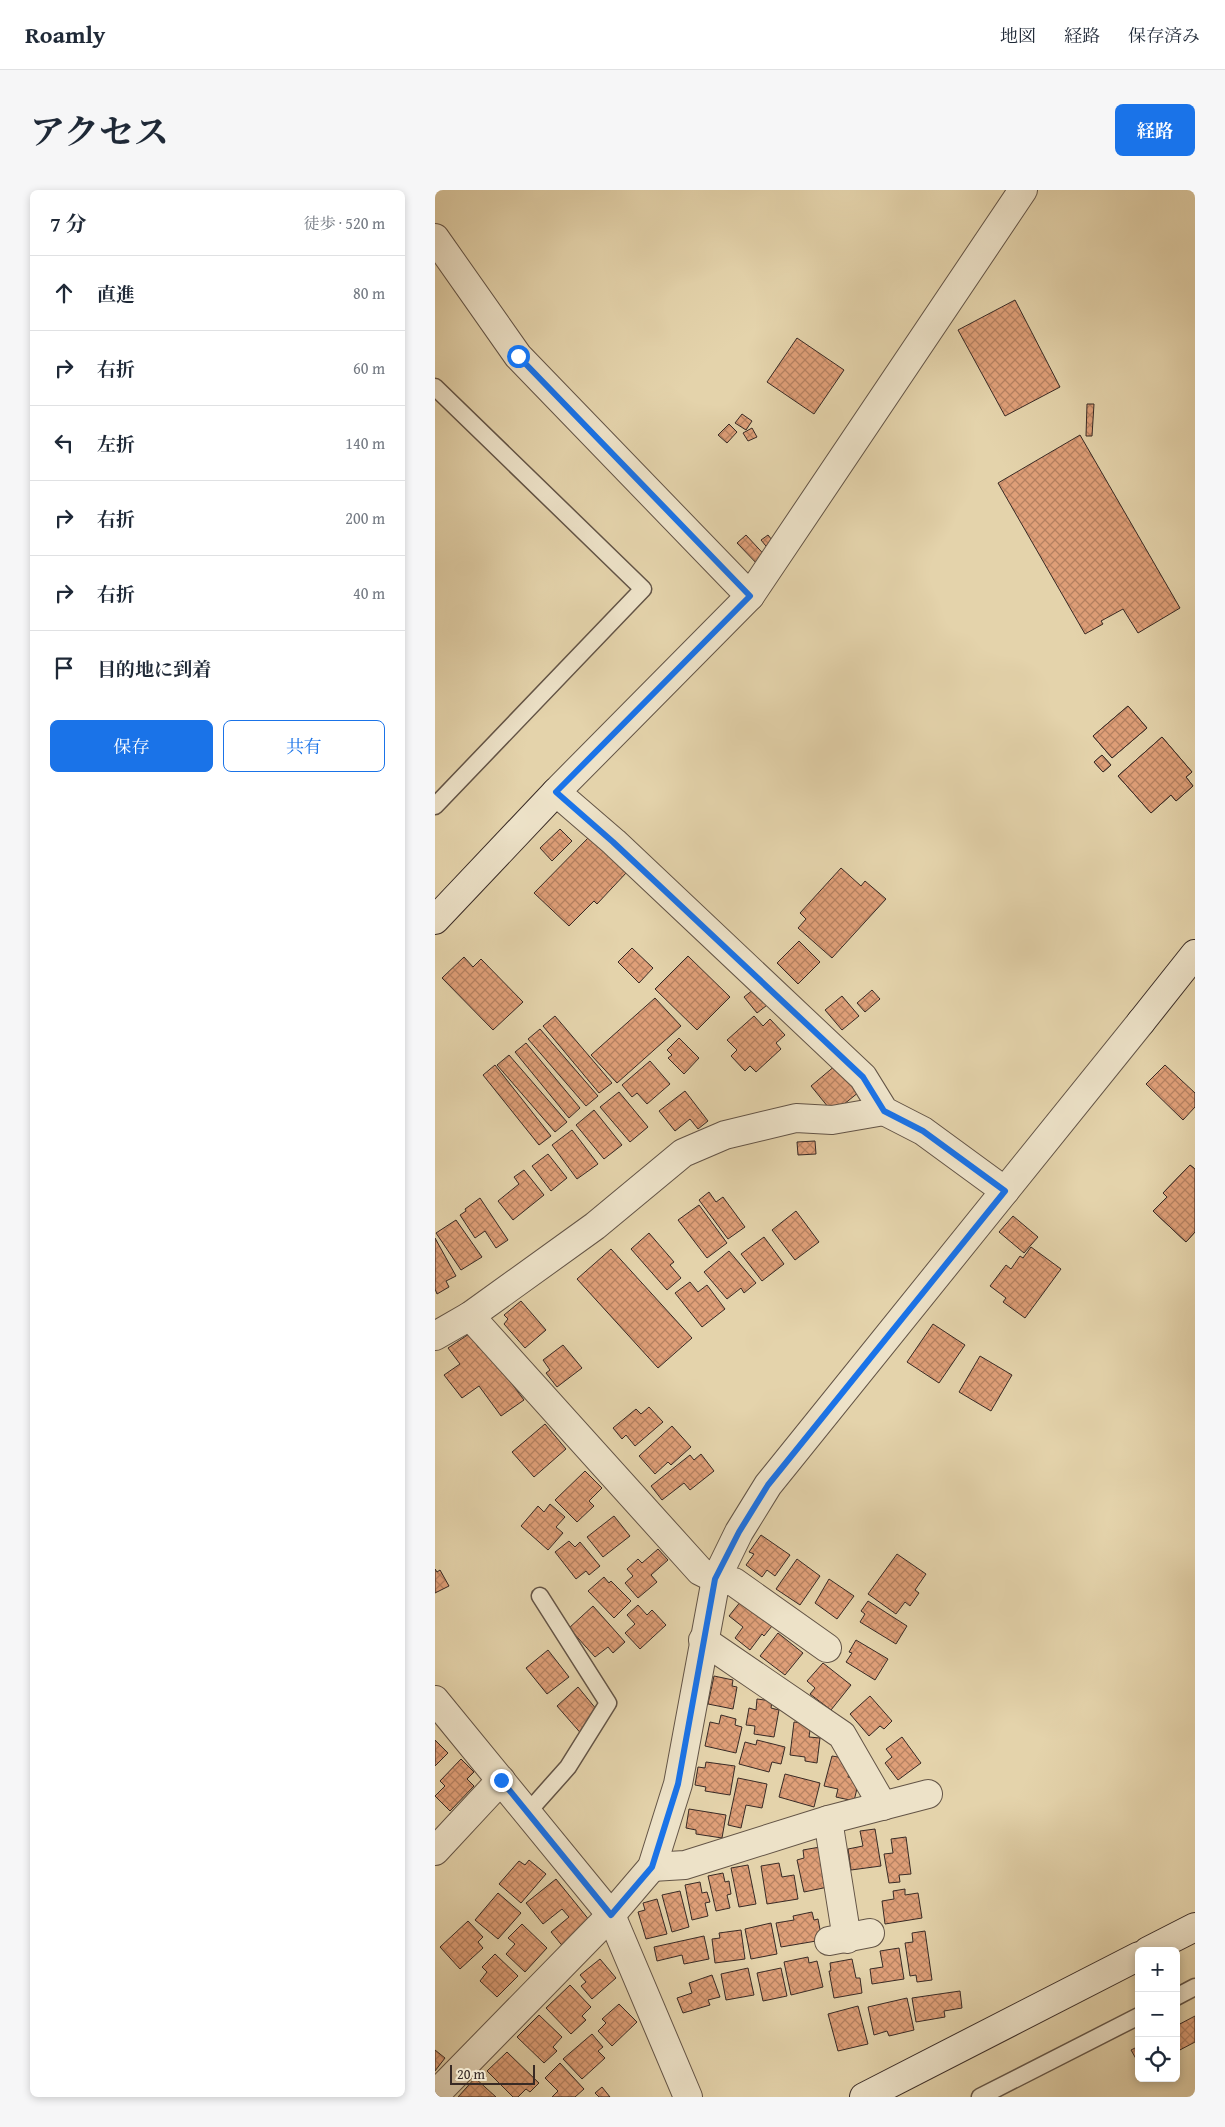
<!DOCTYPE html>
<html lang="ja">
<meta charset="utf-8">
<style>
body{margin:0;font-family:"Gentium Book Plus","Noto Serif JP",serif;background:#f6f6f7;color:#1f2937}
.controls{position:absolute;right:15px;bottom:15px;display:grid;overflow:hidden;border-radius:8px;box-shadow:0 2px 8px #0003}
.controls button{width:45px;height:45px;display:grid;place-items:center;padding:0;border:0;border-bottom:1px solid #e0e1e3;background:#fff;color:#1f2937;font:25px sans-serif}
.scale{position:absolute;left:15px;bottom:12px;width:85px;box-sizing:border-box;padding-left:5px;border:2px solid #382a25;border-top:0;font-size:14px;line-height:18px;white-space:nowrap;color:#382a25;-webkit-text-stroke:4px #ede2c8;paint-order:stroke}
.stop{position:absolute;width:15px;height:15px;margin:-11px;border:4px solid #1a73e8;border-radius:50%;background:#fff}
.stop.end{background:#1a73e8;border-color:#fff;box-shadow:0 1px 5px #0008}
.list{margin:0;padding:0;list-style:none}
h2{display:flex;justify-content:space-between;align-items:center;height:65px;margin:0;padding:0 20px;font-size:21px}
h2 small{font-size:16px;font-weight:400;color:#747a83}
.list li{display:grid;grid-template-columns:32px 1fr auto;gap:15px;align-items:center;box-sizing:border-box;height:75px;padding:0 20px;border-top:1px solid #e0e1e3}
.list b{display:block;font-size:19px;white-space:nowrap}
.list em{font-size:16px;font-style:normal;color:#747a83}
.actions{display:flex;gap:10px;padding:15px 20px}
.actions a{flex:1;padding:11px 0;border:1px solid #1a73e8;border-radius:8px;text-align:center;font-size:18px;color:#1a73e8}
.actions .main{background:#1a73e8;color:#fff}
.icon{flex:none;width:28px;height:28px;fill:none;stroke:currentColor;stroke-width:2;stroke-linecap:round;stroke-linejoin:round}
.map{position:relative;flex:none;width:760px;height:1907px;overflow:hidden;border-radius:8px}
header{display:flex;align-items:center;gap:30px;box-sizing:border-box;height:70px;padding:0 25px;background:#fff;border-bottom:1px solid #e0e1e3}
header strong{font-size:24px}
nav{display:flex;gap:28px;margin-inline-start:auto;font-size:18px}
.intro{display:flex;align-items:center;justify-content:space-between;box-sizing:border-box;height:120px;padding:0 30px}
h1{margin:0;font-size:35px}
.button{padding:12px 22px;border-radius:8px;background:#1a73e8;color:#fff;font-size:18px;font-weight:700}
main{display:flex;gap:30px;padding:0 30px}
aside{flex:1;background:#fff;border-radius:8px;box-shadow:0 2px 8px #0003}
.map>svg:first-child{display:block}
.building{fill:url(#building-cross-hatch);stroke:#382a25}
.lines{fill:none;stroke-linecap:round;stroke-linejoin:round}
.lane-casing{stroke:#635446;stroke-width:19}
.street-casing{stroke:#635446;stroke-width:30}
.secondary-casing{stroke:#382a25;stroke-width:30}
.lane{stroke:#ede2c8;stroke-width:16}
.street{stroke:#ede2c8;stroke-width:28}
.secondary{stroke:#ede2c8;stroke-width:28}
.route{stroke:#1a73e8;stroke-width:6}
</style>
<header>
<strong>Roamly</strong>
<nav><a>地図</a><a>経路</a><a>保存済み</a></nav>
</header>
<div class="intro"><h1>アクセス</h1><a class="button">経路</a></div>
<main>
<aside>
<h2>7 分<small>徒歩 · 520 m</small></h2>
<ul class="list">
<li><svg class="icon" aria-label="ahead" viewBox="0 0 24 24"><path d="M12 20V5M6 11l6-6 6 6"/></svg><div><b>直進</b></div><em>80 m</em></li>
<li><svg class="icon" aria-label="right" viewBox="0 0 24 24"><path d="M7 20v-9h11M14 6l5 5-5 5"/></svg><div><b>右折</b></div><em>60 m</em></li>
<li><svg class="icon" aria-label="left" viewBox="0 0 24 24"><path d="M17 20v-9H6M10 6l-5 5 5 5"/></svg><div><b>左折</b></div><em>140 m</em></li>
<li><svg class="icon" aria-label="right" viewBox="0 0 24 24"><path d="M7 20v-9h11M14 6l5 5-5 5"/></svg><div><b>右折</b></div><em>200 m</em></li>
<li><svg class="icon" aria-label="right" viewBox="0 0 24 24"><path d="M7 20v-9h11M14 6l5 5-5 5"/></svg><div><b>右折</b></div><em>40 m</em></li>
<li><svg class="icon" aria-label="arrive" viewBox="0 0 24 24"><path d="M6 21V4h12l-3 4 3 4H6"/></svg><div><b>目的地に到着</b></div></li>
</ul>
<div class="actions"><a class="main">保存</a><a>共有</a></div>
</aside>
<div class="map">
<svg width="760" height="1907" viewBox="0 0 760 1907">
<defs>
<pattern id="building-cross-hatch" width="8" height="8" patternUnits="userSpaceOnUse" patternTransform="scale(1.25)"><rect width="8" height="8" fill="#df9f78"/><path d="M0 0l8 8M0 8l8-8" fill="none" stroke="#b68262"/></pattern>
</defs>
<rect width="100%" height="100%" fill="#e4d3ab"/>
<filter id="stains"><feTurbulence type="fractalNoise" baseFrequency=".004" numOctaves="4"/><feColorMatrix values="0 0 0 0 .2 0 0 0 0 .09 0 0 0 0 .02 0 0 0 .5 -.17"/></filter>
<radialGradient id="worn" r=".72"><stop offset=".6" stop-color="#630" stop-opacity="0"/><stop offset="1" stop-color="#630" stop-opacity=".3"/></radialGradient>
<g class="building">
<path d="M580 110 625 197 570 226 523 140Z"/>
<path d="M362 148 409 180 379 224 332 192Z"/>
<path d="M652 214H659L657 246H651Z"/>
<path d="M307 224 317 231 311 240 300 233Z"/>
<path d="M294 234 302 242 292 253 283 245Z"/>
<path d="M317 238 322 247 313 251 308 243Z"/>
<path d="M645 245 745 418 703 443 688 419 666 431 668 434 650 444 563 293Z"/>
<path d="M311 345 335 371 326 378 302 353Z"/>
<path d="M333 345 341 355 335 361 326 350Z"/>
<path d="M693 516 712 538 677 568 658 546Z"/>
<path d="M693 516 712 538 677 568 658 546Z"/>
<path d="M727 547 757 582 751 587 758 596 741 611 736 605 716 623 683 586Z"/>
<path d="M727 547 757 582 751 587 758 596 741 611 736 605 716 623 683 586Z"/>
<path d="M667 565 676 575 668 582 659 572Z"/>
<path d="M667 565 676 575 668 582 659 572Z"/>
<path d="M125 639 137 651 117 671 105 658Z"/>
<path d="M155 646 192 682 162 714 159 711 134 736 99 703Z"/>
<path d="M406 678 426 696 430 691 451 709 397 768 363 738 371 729 365 723Z"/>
<path d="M364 751 385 772 363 794 342 773Z"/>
<path d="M197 758 218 778 204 793 183 772Z"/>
<path d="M253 766 295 807 262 840 220 799Z"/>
<path d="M29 767 38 777 46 769 88 812 58 840 7 788Z"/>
<path d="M323 796 336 812 322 823 309 807Z"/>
<path d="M437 800 445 809 430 822 422 813Z"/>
<path d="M407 806 424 826 407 840 390 820Z"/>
<path d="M220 808 246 836 182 893 156 865Z"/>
<path d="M120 826 177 893 164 903 108 836Z"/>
<path d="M319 826 328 836 335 829 350 845 341 853 346 859 321 882 315 876 310 881 296 866 302 860 292 850Z"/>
<path d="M105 839 163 906 151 916 93 849Z"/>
<path d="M244 848 264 868 249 884 233 868 237 865 232 860Z"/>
<path d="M91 853 145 918 134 928 80 862Z"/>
<path d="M74 865 132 932 120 942 62 875Z"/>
<path d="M215 871 235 894 212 914 202 903 197 907 187 895Z"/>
<path d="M60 875 116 946 104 955 48 885Z"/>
<path d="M401 875 424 902 398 923 376 896Z"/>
<path d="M730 875 760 903V917L748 930 711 894Z"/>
<path d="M250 901 273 931 263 939 255 929 240 941 224 921Z"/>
<path d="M184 902 213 937 195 952 165 917Z"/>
<path d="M159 920 187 955 169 969 141 935Z"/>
<path d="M137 940 163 974 142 989 117 955Z"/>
<path d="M380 951 381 964 363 965 362 952Z"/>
<path d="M113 964 132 988 116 1001 97 976Z"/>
<path d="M755 975 760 979V1042L751 1052 718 1021 732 1007 728 1003Z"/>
<path d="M755 975 760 979V1042L751 1052 718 1021 732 1007 728 1003Z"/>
<path d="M89 980 109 1005 78 1030 63 1011 84 994 79 987Z"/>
<path d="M274 1002 281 1012 288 1007 310 1037 293 1049 264 1010Z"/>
<path d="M45 1008 73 1050 61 1058 50 1041 40 1048 25 1025 31 1021 30 1019Z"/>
<path d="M264 1015 292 1053 272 1068 243 1030Z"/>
<path d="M361 1021 384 1052 360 1070 337 1040Z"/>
<path d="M578 1026 603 1047 589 1063 564 1042Z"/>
<path d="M21 1030 47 1067 26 1080 1 1043Z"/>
<path d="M214 1043 239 1072 235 1075 246 1088 232 1100 196 1059Z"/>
<path d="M329 1047 349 1074 327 1091 306 1064Z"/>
<path d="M0 1048 21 1086 11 1091 14 1097 2 1104 0 1099Z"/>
<path d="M596 1057 626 1079 590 1128 568 1112 571 1108 555 1096 571 1075 576 1079 585 1066 588 1068Z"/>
<path d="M176 1059 257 1148 223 1178 142 1089Z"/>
<path d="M294 1061 321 1093 309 1103 306 1098 292 1109 269 1082Z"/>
<path d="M255 1092 263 1102 272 1095 290 1119 267 1137 240 1103Z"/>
<path d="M86 1111 111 1140 90 1158 69 1134 73 1129 69 1125Z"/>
<path d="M498 1134 530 1155 504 1193 472 1172Z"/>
<path d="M34 1144 44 1158 48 1155 89 1210 66 1226 44 1196 27 1208 9 1185 25 1174 13 1158Z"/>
<path d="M128 1155 147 1178 122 1197 111 1183 115 1180 108 1170Z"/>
<path d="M545 1166 577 1185 556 1221 524 1202Z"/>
<path d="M214 1217 228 1232 200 1256 191 1245 187 1249 178 1238 201 1219 206 1224Z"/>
<path d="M110 1234 131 1259 99 1287 77 1262Z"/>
<path d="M237 1236 256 1257 236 1275 233 1272 220 1284 204 1266Z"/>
<path d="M266 1264 279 1281 255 1300 249 1293 227 1310 216 1296 255 1265 259 1270Z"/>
<path d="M150 1281 167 1298 154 1311 159 1316 142 1332 120 1310Z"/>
<path d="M115 1314 130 1327 121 1337 128 1343 113 1360 86 1336 103 1316 109 1322Z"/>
<path d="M179 1326 195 1346 168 1367 152 1347Z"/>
<path d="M326 1345 355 1365 340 1386 332 1380 327 1387 311 1375 319 1364 314 1362Z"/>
<path d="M134 1351 140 1357 145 1352 165 1376 154 1385 151 1381 141 1389 120 1362Z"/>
<path d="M223 1359 233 1370 216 1385 222 1392 203 1408 190 1393 198 1386 192 1379 203 1369 207 1373Z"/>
<path d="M462 1364 491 1384 480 1400 484 1403 475 1416 470 1412 461 1424 433 1404Z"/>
<path d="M362 1369 385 1386 365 1415 341 1399Z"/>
<path d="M0 1379 2 1382 5 1380 14 1396 0 1403Z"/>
<path d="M169 1387 174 1393 176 1391 196 1411 179 1428 153 1401Z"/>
<path d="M394 1389 419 1406 402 1429 380 1413Z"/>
<path d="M306 1411 337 1436 329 1446 327 1444 315 1460 300 1448 308 1437 294 1426Z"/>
<path d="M433 1411 472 1436 461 1454 425 1432 430 1424 426 1421Z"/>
<path d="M203 1415 212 1425 217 1420 231 1435 205 1459 190 1443 200 1434 192 1425Z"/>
<path d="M158 1416 190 1452 178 1463 173 1457 160 1467 134 1438Z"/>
<path d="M343 1443 368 1463 350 1485 325 1466Z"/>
<path d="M421 1450 453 1469 440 1490 411 1472 417 1463 414 1462Z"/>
<path d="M113 1460 134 1487 112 1504 91 1478Z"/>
<path d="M388 1473 416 1495 396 1520 375 1504 380 1498 372 1491Z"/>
<path d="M279 1486 298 1490 297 1496 302 1497 298 1519 273 1514Z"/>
<path d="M143 1497 162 1520 155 1526 163 1535 149 1547 122 1516Z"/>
<path d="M435 1506 457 1531 449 1539 445 1536 434 1546 415 1524Z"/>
<path d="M322 1509 337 1511 336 1518 344 1520 339 1547 319 1544 320 1536 311 1535 314 1518 321 1520Z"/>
<path d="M286 1525 301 1529 300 1535 307 1537 301 1563 270 1556 275 1532 284 1534Z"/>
<path d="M359 1532 376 1534 374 1547 385 1548 382 1573 370 1571V1567L355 1565Z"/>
<path d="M467 1547 486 1573 463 1590 450 1573 457 1567 451 1559Z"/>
<path d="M0 1550 13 1563 0 1576Z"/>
<path d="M322 1550 350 1557 346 1574 337 1572 334 1582 304 1574 310 1552 321 1555Z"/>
<path d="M397 1566 409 1568 407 1574 416 1576 413 1587 424 1590 419 1611 401 1607 403 1599 389 1596Z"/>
<path d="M26 1569 39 1582 32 1589 39 1596 15 1621 0 1606 10 1596 5 1591Z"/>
<path d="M271 1572 300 1576 295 1605 270 1601 271 1597 260 1595 263 1577 270 1578Z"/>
<path d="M350 1584 385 1593 379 1617 344 1607Z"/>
<path d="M303 1588 332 1594 327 1618 311 1615 306 1638 293 1635Z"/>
<path d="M254 1619 291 1625 287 1648 261 1644V1640L251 1638Z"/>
<path d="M440 1639 446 1676 416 1680 413 1659 428 1656 425 1641Z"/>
<path d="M471 1647 476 1684 464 1685 465 1692 454 1693 449 1664 458 1663 456 1649Z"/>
<path d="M385 1657 393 1697 369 1702 362 1670 369 1668 368 1660Z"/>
<path d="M94 1670 111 1684 86 1713 64 1694 84 1671 90 1675Z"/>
<path d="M344 1673 347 1687 359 1685 363 1709 332 1714 326 1676Z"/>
<path d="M313 1675 321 1714 304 1717 296 1678Z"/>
<path d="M288 1683 290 1692 294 1691 296 1704 292 1705 295 1718 281 1721 273 1686Z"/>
<path d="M121 1689 159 1736 130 1759 116 1742 134 1727 127 1719 108 1734 91 1713Z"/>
<path d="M265 1692 267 1703 272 1702 275 1712 270 1713 273 1726 257 1730 250 1695Z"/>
<path d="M470 1699V1705L483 1703 487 1728 450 1734 447 1711 459 1709 458 1701Z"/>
<path d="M245 1701 254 1737 237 1742 227 1705Z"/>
<path d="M63 1703 86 1723 63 1749 40 1730Z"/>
<path d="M222 1709 232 1744 211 1749 203 1722 210 1720 208 1713Z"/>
<path d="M377 1722 379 1730 383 1729 387 1750 346 1757 341 1733 359 1730 358 1726Z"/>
<path d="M33 1731 48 1747 43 1752 48 1758 25 1779 5 1757Z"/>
<path d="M336 1733 342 1764 316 1769 310 1739Z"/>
<path d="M87 1734 112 1758 90 1782 71 1764 80 1754 73 1748Z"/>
<path d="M306 1740 310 1769 280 1773 277 1749 285 1748 284 1743Z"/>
<path d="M490 1741 497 1790 482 1792 481 1785 475 1786 470 1753 478 1752 477 1743Z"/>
<path d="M269 1746 274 1769 249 1774 247 1765 222 1771 219 1757Z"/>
<path d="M464 1758 469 1789 437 1794 435 1779 448 1777 445 1761Z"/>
<path d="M60 1764 83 1786 62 1807 45 1791 52 1782 47 1777Z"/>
<path d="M373 1767 374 1773 382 1771 388 1797 356 1805 349 1772Z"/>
<path d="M165 1769 181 1788 157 1809 146 1796 151 1792 145 1785Z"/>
<path d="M417 1769 421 1788H425L427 1803 399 1808 394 1781H396L395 1773Z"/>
<path d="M313 1778 319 1805 291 1810 286 1784Z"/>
<path d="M346 1778 352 1806 328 1811 322 1783Z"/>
<path d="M277 1785 285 1807 273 1810 275 1815 248 1823 242 1808 257 1803 254 1793Z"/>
<path d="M135 1795 156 1817 147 1826 151 1830 136 1844 111 1818Z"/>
<path d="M525 1801 527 1818 509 1821 510 1827 481 1832 477 1808Z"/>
<path d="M472 1808 479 1840 454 1846 452 1841 439 1845 433 1817Z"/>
<path d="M184 1814 202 1832 177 1856 163 1841 171 1833 167 1829Z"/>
<path d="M423 1816 433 1854 403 1861 393 1824Z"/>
<path d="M104 1825 127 1847 118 1857 122 1861 109 1873 82 1847Z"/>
<path d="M760 1826V1852L741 1862V1836Z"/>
<path d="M157 1844 168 1857 163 1861 170 1868 147 1889 128 1869Z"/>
<path d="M704 1856V1874L696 1860Z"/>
<path d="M0 1860 10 1868 0 1881Z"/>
<path d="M72 1862 104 1893 95 1902 91 1899 83 1907H78L52 1881Z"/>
<path d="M125 1873 149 1899 140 1907H117L123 1901 110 1888Z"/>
<path d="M40 1888 61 1907H23Z"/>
<path d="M167 1897 175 1907H164L160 1903Z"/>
</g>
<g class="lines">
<defs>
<g id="lane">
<path d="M0 197 208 399 0 616"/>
<path d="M93 1622 133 1577 173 1513 105 1406"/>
<path d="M741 1807 760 1797"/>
<path d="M545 1907 704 1826"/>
</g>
<g id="street">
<path d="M0 48 83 166 315 406 121 602 179 652 428 887 449 921 488 941 570 1001"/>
<path d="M315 406 588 0"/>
<path d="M35 1126 265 1381 281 1389 299 1392 392 1458"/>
<path d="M0 1146 35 1126 160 1036 248 963 290 945 361 928 397 930 449 921"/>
<path d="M268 1450 407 1545 448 1616"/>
<path d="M0 1510 176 1725 253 1907"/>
<path d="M393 1630 412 1749"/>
<path d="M0 1661 66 1590"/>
<path d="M217 1677 250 1675 393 1630 493 1604"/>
<path d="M394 1751 435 1743"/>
<path d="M0 1905 176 1725 217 1677 243 1594 281 1389 304 1342 333 1295 706 832"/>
</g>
<g id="secondary">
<path d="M0 730 121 602"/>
<path d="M706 832 760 764"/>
<path d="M713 1761 760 1737"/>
<path d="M429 1907 704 1766"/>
</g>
</defs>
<use href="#lane" class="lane-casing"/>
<use href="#street" class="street-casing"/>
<use href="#secondary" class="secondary-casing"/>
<use href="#lane" class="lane"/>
<use href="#street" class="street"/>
<use href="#secondary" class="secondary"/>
</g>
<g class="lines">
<path class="route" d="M66 1590 176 1725 217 1677 243 1594 280 1389 304 1342 333 1295 570 1001 488 941 449 921 428 887 178 652 121 602 315 406 83 166"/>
</g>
<rect width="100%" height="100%" filter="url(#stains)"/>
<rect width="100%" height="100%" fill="url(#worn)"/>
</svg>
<div class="controls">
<button>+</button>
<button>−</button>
<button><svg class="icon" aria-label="locate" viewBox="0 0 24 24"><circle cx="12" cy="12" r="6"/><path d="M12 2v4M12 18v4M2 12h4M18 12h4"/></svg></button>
</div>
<div class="scale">20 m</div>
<div class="stop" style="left:83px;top:166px"></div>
<div class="stop end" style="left:66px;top:1590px"></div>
</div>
</main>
